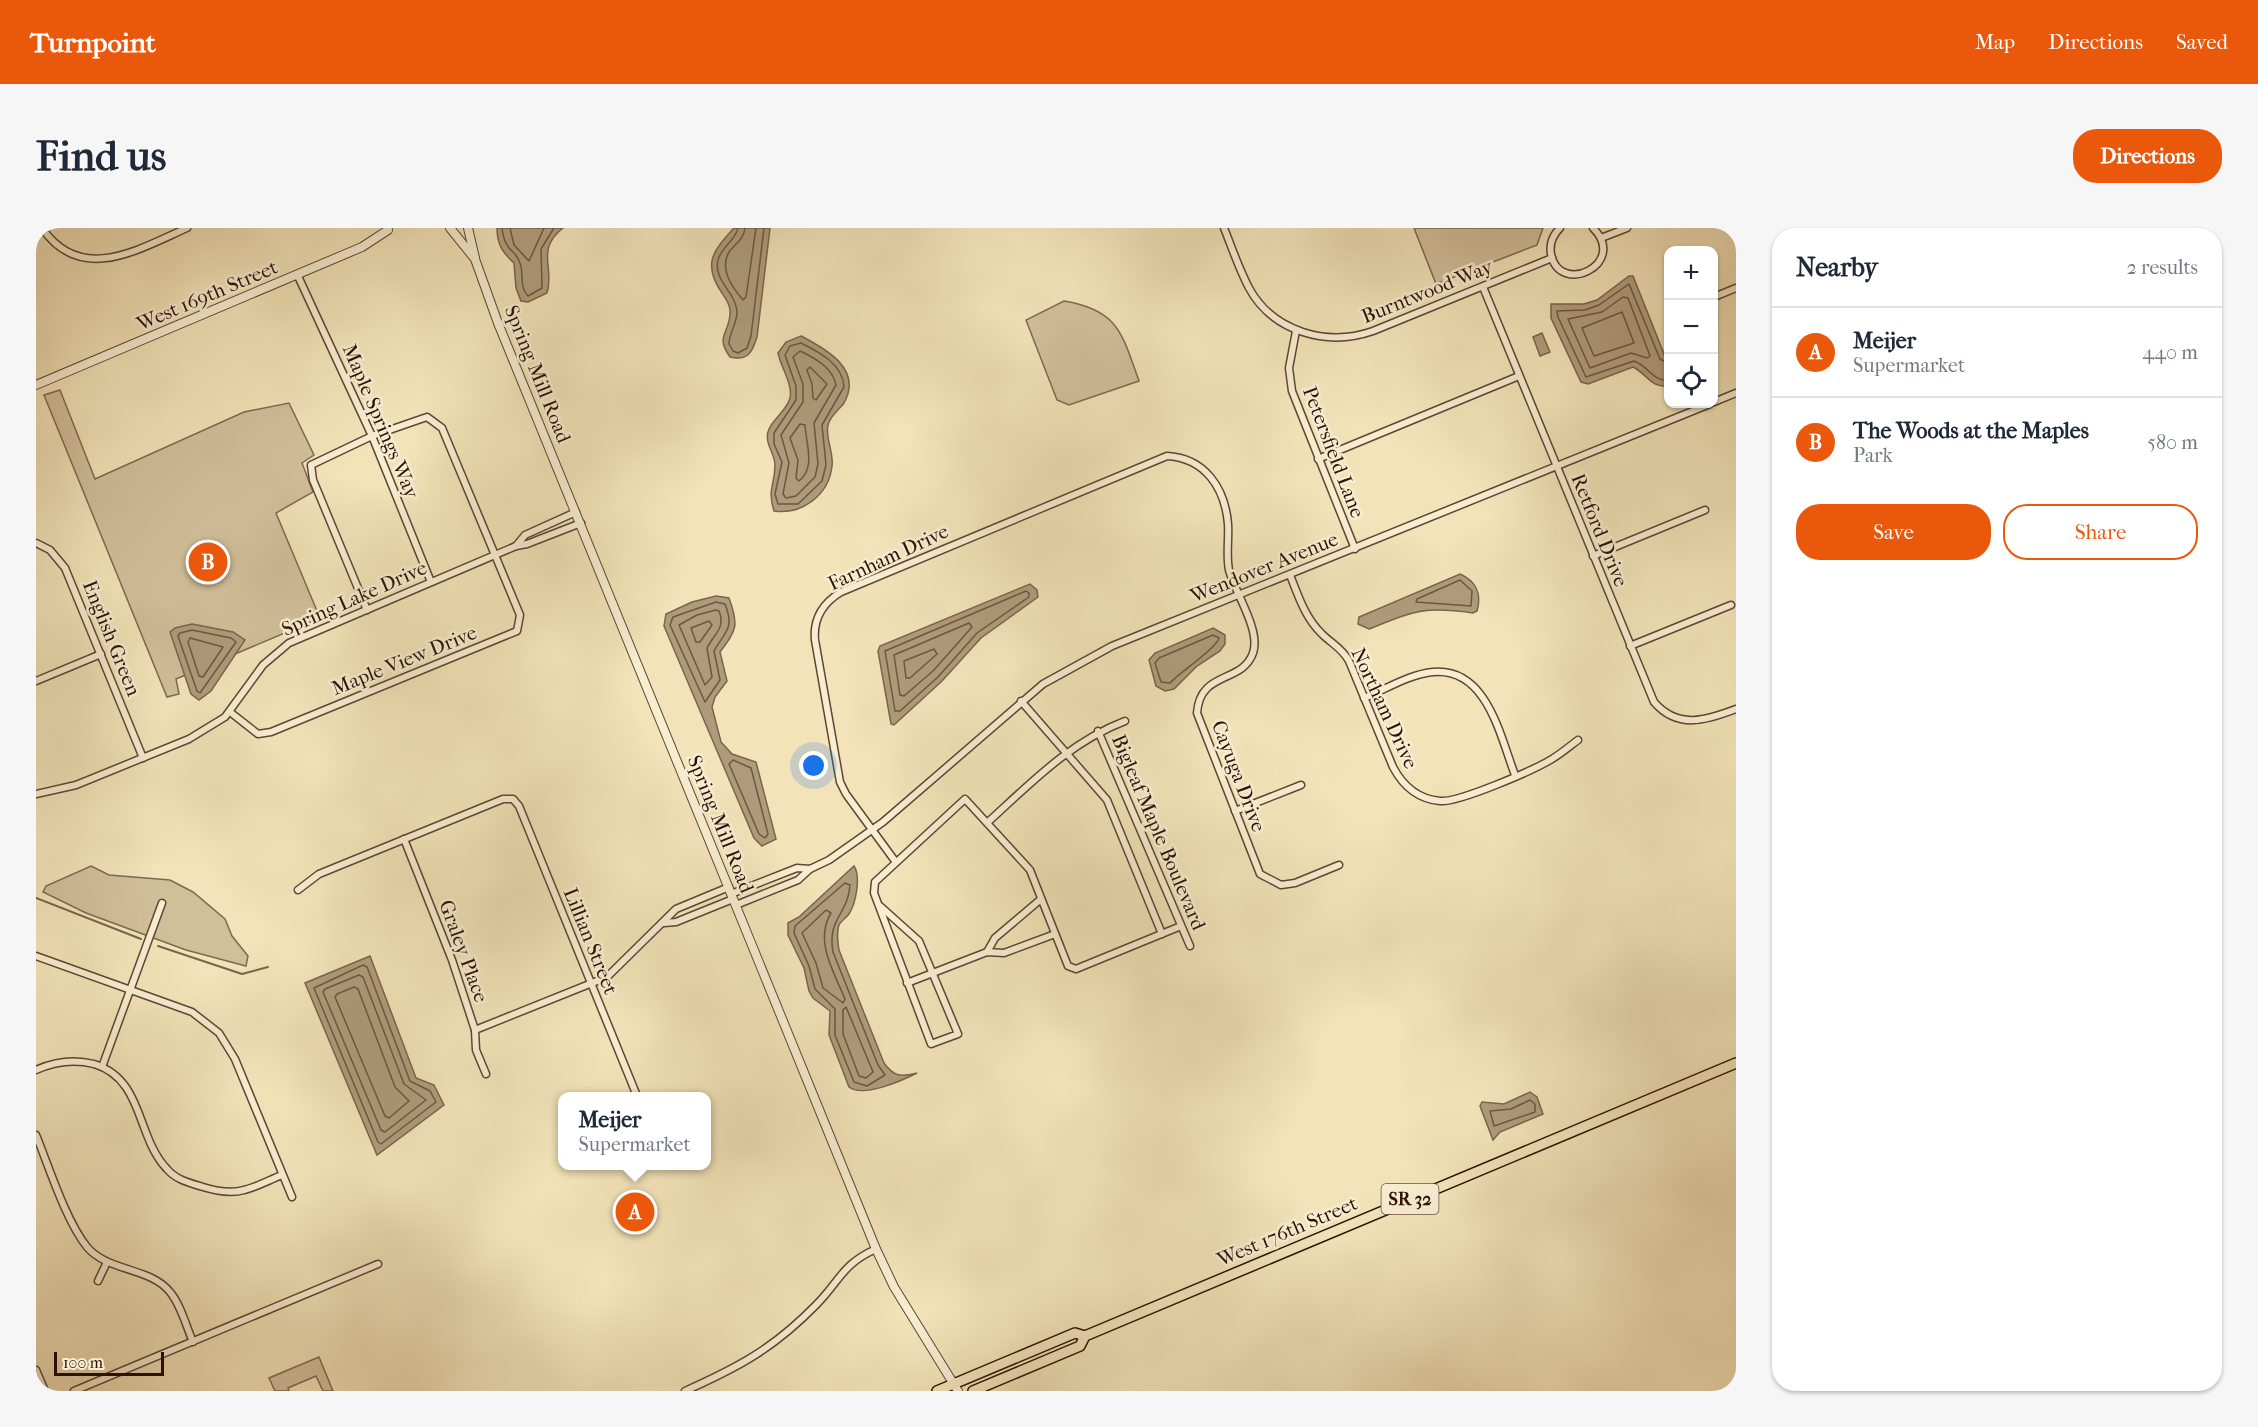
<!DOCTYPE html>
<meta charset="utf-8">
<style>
body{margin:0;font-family:"IM FELL French Canon",serif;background:#f6f6f7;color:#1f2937}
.controls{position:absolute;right:18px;top:18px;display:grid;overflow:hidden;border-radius:12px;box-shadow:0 2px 4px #0004}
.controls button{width:54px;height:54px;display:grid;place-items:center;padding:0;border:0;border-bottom:2px solid #e0e1e3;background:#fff;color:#1f2937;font:30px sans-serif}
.scale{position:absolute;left:18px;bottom:15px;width:110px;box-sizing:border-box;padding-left:6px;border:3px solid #2e1005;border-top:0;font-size:16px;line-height:21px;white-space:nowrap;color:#2e1005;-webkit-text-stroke:4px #f7edd1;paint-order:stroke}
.you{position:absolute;left:778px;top:538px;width:21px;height:21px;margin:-15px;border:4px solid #fff;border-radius:50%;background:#1a73e8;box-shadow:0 0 0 9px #1a73e833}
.badge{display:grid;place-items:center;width:39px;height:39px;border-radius:50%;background:#ea580c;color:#fff;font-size:20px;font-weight:700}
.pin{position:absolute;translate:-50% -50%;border:3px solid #fff;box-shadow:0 2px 6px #0006}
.popup{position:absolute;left:522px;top:864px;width:153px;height:78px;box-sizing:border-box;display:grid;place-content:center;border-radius:12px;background:#fff;filter:drop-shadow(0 2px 4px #0005);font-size:20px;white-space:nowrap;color:#747a83}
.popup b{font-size:22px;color:#1f2937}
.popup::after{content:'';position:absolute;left:50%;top:100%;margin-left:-12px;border:12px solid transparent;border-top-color:#fff}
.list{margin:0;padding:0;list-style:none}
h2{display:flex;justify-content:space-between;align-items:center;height:78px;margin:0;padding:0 24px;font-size:26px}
h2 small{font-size:20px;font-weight:400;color:#747a83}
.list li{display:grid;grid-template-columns:39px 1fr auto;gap:18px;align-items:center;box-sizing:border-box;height:90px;padding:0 24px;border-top:2px solid #e0e1e3}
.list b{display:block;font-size:22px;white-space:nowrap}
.list p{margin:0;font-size:20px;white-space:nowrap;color:#747a83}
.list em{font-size:20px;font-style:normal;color:#747a83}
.actions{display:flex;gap:12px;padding:18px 24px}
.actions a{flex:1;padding:14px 0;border:2px solid #ea580c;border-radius:24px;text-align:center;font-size:21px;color:#ea580c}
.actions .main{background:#ea580c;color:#fff}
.icon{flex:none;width:33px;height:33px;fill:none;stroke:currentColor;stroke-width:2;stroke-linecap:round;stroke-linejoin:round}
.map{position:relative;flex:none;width:1700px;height:1163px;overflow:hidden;border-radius:24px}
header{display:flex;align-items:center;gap:36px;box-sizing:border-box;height:84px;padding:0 30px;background:#ea580c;color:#fff}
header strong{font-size:28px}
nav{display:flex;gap:33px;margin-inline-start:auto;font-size:21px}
.intro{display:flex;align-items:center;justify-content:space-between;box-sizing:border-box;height:144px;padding:0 36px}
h1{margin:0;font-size:42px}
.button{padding:15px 27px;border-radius:24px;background:#ea580c;color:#fff;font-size:21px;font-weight:700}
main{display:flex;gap:36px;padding:0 36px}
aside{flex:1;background:#fff;border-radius:24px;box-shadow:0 2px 4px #0004}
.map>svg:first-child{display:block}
.green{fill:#d1bf9a;stroke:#806850;stroke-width:1.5}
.water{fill:#af9b7b;stroke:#7b634c;stroke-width:1.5}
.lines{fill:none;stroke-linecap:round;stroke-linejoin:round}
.shore{stroke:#6e5640;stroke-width:1.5}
.stream{stroke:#7b634c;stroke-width:2}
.minor-casing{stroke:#5f4532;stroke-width:9}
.tertiary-casing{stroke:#5f4532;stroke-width:10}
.primary-casing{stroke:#2e1005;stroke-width:12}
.minor{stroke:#f7edd1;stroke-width:6}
.tertiary{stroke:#f7edd1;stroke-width:8}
.primary{stroke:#f2e3b8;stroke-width:9}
.labels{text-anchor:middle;stroke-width:5;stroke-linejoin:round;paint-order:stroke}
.shield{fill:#f7edd1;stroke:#6a5242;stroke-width:1.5}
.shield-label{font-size:18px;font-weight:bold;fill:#2e1005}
.street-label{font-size:20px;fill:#2e1005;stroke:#f7edd1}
</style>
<header>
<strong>Turnpoint</strong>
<nav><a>Map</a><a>Directions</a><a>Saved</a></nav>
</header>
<div class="intro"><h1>Find us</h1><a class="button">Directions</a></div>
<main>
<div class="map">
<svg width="1700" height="1163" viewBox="0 0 1700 1163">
<rect width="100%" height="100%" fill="#f2e3b8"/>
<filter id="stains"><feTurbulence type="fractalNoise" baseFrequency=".00333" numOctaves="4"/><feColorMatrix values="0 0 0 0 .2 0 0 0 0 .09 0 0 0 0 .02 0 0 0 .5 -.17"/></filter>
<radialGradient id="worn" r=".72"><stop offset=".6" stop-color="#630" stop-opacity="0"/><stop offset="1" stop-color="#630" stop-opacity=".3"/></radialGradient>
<g class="green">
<path d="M1378 0H1507L1501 17 1400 56Z"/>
<path d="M1028 73C1083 82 1086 106 1103 153L1033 177 1021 172 990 92Z"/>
<path d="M24 162 59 251 208 184 253 175 278 227 266 235 277 264 240 285 284 390 140 451 143 466 131 469 8 167Z"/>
<path d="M55 638 73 647 134 652 157 664 189 691 196 708 212 728 210 738 150 722 50 685 7 664 10 658Z"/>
<path d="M283 1129 297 1163H287L280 1148 252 1160 253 1163H239L233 1150Z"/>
</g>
<g class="water">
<path d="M527 0C499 22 519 40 511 65L492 74 485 73 480 60 478 35C466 24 461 16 461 0Z"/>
<path d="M698 0H734L721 109C716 125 712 133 694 129 679 108 693 106 694 86 695 78 690 71 686 65 666 36 677 23 698 0Z"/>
<path d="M1593 48H1597L1632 136V158C1615 160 1611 146 1597 139L1552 156 1545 154 1515 90V76H1548L1561 72Z"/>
<path d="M1506 105 1514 124 1504 128 1497 109Z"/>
<path d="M765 108C790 121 827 141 808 175 803 182 794 188 792 197 789 210 798 225 796 238 793 267 766 287 738 283 731 261 739 257 739 237 739 225 727 214 733 201 737 191 752 181 754 170 757 156 745 140 742 125L750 114Z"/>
<path d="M1424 346C1440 353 1446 366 1441 383L1437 385C1387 378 1378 383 1333 401L1322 396 1323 389Z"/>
<path d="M994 356 1001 362 1002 369 945 410 906 453 858 497 855 496 842 423 844 418Z"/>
<path d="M680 368 693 370C703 398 701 401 684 424L691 453 679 469 676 479 685 514 696 526 720 534 740 611 726 618 718 610 628 398 630 386 656 374Z"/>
<path d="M156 396 197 404 209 412 175 463 163 472 155 466 134 404 139 400Z"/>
<path d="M1177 400 1189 407V416L1184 423 1161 438 1138 461 1129 463 1120 458 1113 432 1119 425Z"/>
<path d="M818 638C825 649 820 675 813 686 810 690 805 693 803 697 800 705 802 714 803 722L848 835C858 849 865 849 881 845 865 853 827 870 813 859L793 807 794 783 777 770 773 763 768 740 752 707V695L763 689Z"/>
<path d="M334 728 380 850 398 857 408 877 341 927 269 755Z"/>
<path d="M1494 864 1501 869 1507 886 1464 904 1457 912 1444 878 1446 874 1468 876Z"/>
</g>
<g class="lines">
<g class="shore">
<path d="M466 0C469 25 479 20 484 35 488 46 483 59 492 68L506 60 505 21 518 0"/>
<path d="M474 0 478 17 493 33 508 0"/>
<path d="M702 0C700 12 685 19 682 32 677 53 700 64 701 84 701 96 693 105 693 116L697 123 702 125 711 120 715 108 728 0"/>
<path d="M709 0C708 12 699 15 693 24 683 41 696 59 707 72L710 69 720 0"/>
<path d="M1587 69 1592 70 1614 128 1611 130 1595 125 1554 140 1532 91 1566 84Z"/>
<path d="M1586 84 1598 115 1558 128 1546 100Z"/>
<path d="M765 115C783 124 807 136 808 159L786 197 790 237 786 253 762 276H742L739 266 746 234 738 216V205L760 172V158L749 127 754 118Z"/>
<path d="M764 123C779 130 797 140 800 157L778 195 782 236 779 249 760 268 750 270 747 266 753 235 745 207 767 174V156L757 129Z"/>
<path d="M1632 135 1624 131 1593 56 1563 77 1549 82 1521 83 1522 89 1550 149 1598 133C1614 139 1614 151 1632 153"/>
<path d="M774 139 791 156 780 172 777 170 776 156 771 142Z"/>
<path d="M764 196 769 197C770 216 780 240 763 253L760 250 762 232 754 210Z"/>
<path d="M1424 352 1436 363 1435 378 1380 374 1381 371Z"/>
<path d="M990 363 993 365V369L941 405 902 449 864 483H859L849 423Z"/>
<path d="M680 374 689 376C699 401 689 403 678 423L684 452 669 474 634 397 637 389Z"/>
<path d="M680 382 683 383C690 400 678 406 671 420L676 449 669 457 643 397 661 387Z"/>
<path d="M673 393 676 397 664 414H660L655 400Z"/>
<path d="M933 395 936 399 897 443 868 468 864 467 858 427Z"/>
<path d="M156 402 195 410 200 414 164 465 161 463 142 408 144 405Z"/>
<path d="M1177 407 1183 410C1182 419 1143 445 1134 455L1125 454 1119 435 1123 430Z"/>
<path d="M154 410 187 419 167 449 163 448 152 414Z"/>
<path d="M898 421 901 426 874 450H870L868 433Z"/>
<path d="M697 532 715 540 732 606 729 610 723 606 693 536Z"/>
<path d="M809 655 814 657C812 687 791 690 797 724L842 837 849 847 831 858 818 854 799 807V781L779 761 773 738 758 705 759 698Z"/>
<path d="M790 682 795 685C778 713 798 744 809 771L807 775 787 760 780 735 766 705Z"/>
<path d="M327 737 331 739 374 853 394 863 400 874 345 916 342 914 278 760Z"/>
<path d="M323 747 327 749 368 856 390 872 349 904 345 902 287 764 289 761Z"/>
<path d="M318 759 322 761 359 859 373 873 353 890 349 888 299 769 301 766Z"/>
<path d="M810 779 837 844 830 850 823 848 807 806V782Z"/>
<path d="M1494 872 1499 876V884L1458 898 1454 883 1475 881Z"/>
</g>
<g class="stream">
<path d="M0 670 105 711"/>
<path d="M122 718 206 746 232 739"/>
</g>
<defs>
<g id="minor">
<path d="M6 0C45 57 103 21 151 0"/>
<path d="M1188 0C1196 20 1203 41 1213 60 1237 104 1291 119 1337 103L1516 30"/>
<path d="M1524 0C1517 7 1513 15 1515 26 1523 69 1593 36 1557 0"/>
<path d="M1565 10 1591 0"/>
<path d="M261 46 336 208 395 354"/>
<path d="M1447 59 1618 474C1642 502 1671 492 1700 481"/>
<path d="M1678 69 1700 60"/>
<path d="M1260 103 1253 140 1256 163 1319 321"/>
<path d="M1678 174 1700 165"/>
<path d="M1282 231 1483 148"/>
<path d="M0 315 14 322 29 340 107 530"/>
<path d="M480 318 489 307 540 284"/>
<path d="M1557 328 1669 282"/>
<path d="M1254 347C1262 367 1269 390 1286 406 1296 416 1306 420 1313 433L1357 539C1367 558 1381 571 1404 573 1422 575 1498 542 1516 531 1526 525 1534 518 1542 512"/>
<path d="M1594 418 1695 377"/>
<path d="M0 453 65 426"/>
<path d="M1328 470C1350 461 1374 446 1397 444 1451 439 1464 508 1479 547"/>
<path d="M985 473 1071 572 1126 706"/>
<path d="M194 484 222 506 235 504 481 403 484 387 406 200 391 189 336 208 275 237 277 252 331 382"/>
<path d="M1062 503 1154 718"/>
<path d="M0 566 40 557 153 511 189 489 227 437 253 415 480 318 491 316 545 295"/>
<path d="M1199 583 1265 557"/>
<path d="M952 594C995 555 1034 514 1089 493"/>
<path d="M368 611 416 732 439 802 440 822 450 846"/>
<path d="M859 633 810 566 804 554 779 412C777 391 787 375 805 364L1131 228C1169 230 1189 260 1192 296 1193 311 1190 327 1193 342 1199 365 1225 402 1217 425 1206 456 1164 442 1161 485L1224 646 1245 657 1259 655 1303 637"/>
<path d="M262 662 283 646 467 571H477L483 578 601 868"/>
<path d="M695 666 761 640 774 641 793 632 847 594 1007 456 1076 418 1674 176"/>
<path d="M700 677 762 652 774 641"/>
<path d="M844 678 883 713 922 806 895 816 838 665 839 654 929 571 994 642 1032 738 1040 741 1145 698"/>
<path d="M628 695 640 694 697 671"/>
<path d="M951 724 959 710 1005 671"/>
<path d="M0 728 156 784 183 805 199 831 256 969"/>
<path d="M871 755 951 724 968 725 1019 706"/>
<path d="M439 802 571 749 640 681 693 659"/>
<path d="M66 839 126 675"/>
<path d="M0 842C18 834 38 831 58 836 108 851 100 909 131 941 140 952 154 955 167 959 180 963 194 966 208 962 221 959 233 952 246 947"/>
<path d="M0 907C13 939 30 993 51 1019 72 1044 114 1039 134 1064 145 1077 150 1098 157 1114"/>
<path d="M62 1053 71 1034"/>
<path d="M0 1142 9 1163"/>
<path d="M38 1163 342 1036"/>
<path d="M649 1163C703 1139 738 1120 780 1077 804 1053 806 1036 840 1021"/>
</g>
<g id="tertiary">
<path d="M414 0 439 31 462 95 840 1021 858 1059 922 1163"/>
<path d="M432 0 439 30"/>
<path d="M0 157 326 19 352 2"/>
</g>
<g id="primary">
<path d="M901 1163 1039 1105 1049 1108"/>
<path d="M937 1163 1044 1118 1049 1108 1700 835"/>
</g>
</defs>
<use href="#minor" class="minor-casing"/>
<use href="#tertiary" class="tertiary-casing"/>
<use href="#primary" class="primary-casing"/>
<use href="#minor" class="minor"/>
<use href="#tertiary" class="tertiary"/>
<use href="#primary" class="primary"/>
</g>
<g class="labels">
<rect class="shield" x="1345.5" y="956" width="57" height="30" rx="4.5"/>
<g class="shield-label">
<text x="1374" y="977">SR 32</text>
</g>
<g class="street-label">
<text transform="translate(1391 63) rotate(-22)" y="7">Burntwood Way</text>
<text transform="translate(171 67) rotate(-23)" y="7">West 169th Street</text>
<text transform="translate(502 146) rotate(68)" y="7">Spring Mill Road</text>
<text transform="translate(345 193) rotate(67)" y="7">Maple Springs Way</text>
<text transform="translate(1298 224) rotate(69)" y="7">Petersfield Lane</text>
<text transform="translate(1564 302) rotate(68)" y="7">Retford Drive</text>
<text transform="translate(852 329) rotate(-25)" y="7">Farnham Drive</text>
<text transform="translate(1228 339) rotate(-22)" y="7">Wendover Avenue</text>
<text transform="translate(318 370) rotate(-24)" y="7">Spring Lake Drive</text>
<text transform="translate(76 410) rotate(68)" y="7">English Green</text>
<text transform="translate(368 432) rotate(-22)" y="7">Maple View Drive</text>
<text transform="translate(1349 480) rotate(65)" y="7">Northam Drive</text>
<text transform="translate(1203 548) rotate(69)" y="7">Cayuga Drive</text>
<text transform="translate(685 596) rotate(68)" y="7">Spring Mill Road</text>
<text transform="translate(1123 604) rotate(67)" y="7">Bigleaf Maple Boulevard</text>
<text transform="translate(555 713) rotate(68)" y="7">Lillian Street</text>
<text transform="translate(428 723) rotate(70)" y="7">Graley Place</text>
<text transform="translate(1251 1003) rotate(-23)" y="7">West 176th Street</text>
</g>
</g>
<rect width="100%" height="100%" filter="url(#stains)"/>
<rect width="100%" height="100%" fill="url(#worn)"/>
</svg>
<div class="controls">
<button>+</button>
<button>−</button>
<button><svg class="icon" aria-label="locate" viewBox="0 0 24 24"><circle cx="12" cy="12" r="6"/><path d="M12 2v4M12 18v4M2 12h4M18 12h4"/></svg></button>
</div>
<div class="scale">100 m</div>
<div class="you"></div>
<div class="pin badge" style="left:599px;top:984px">A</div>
<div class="popup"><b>Meijer</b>Supermarket</div>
<div class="pin badge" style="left:172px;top:334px">B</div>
</div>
<aside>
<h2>Nearby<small>2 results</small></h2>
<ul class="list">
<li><span class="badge">A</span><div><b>Meijer</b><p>Supermarket</p></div><em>440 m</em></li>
<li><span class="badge">B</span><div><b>The Woods at the Maples</b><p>Park</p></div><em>580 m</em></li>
</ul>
<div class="actions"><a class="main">Save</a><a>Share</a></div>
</aside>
</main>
